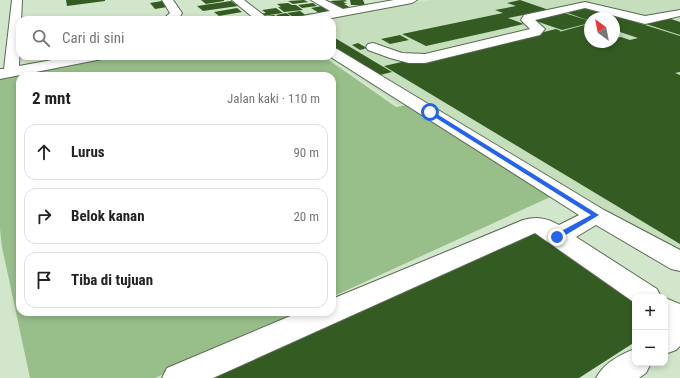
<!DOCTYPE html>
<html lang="id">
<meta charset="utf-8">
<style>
body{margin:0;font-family:"Roboto Condensed",sans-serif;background:#f2f2f2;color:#222}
.controls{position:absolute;right:12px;bottom:12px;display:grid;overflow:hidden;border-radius:8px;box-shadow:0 2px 6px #0003}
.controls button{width:36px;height:36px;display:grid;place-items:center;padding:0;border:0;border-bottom:1px solid #e0e0e0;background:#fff;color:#222;font:20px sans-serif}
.compass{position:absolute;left:584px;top:12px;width:36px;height:36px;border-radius:50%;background:#fff;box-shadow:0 2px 6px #0003;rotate:328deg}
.stop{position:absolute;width:12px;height:12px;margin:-9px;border:3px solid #2563eb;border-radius:50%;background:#fff}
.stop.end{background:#2563eb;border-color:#fff;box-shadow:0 1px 4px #0008}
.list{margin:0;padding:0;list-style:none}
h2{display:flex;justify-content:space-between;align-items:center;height:52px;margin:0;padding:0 16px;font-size:17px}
h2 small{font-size:13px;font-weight:400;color:#767676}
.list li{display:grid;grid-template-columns:26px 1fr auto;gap:12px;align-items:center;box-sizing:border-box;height:56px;margin:0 8px 8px;padding:0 8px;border:1px solid #e0e0e0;border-radius:12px}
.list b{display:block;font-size:15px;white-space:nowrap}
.list em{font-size:13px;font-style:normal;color:#767676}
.icon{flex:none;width:22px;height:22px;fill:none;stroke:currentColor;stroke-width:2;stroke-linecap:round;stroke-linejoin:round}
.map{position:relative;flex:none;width:680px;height:378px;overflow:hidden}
.search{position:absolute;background:#fff;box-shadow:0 2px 6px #0003;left:16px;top:16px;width:320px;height:44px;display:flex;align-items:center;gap:10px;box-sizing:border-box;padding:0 14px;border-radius:12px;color:#767676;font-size:15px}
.panel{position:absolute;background:#fff;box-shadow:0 2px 6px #0003;left:16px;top:72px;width:320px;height:244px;border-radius:12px}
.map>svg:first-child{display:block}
.built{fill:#c5debb;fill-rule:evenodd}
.green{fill:#98be89}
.building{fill:#345c22}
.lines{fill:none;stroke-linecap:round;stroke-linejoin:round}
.minor-casing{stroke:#596a52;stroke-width:2}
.minor{fill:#fff;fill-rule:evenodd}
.route{fill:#2563eb}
</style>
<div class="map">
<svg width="680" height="378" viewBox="0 0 680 378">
<rect width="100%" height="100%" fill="#d1e6ca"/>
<path class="built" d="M432 0H680V256L407 102 399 105 327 56H332V20H321ZM590 18H614V42H590Z"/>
<path class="green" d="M114 56H323L396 107 406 105 559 193 332 297V76H20V312H299L155 378H30L2 247 0 229V75Z"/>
<g class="building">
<path d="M66 0H105V1L67 6Z"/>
<path d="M201 0H224V1L206 4Z"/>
<path d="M304 0 308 2 293 4 288 1Z"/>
<path d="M345 0 347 1 343 2 347 4H344L351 8 342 9 330 5 335 4 330 1Z"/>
<path d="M350 0H363L365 5H351Z"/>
<path d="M520 0 549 10 508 18 524 24 426 46 402 34 503 13 495 10 516 6 507 3Z"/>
<path d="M162 1 167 7 155 9 150 3Z"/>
<path d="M231 1 238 6 203 11 197 6Z"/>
<path d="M288 3 292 5H296L303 10 284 12 278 7H281L277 4Z"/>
<path d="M313 3 317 6 302 8 298 5Z"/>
<path d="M322 6 331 12 309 16 306 14 319 13 311 8Z"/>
<path d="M585 6 680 36V72L675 73 680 75V244L384 66 406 61 412 64 556 29 561 31 559 32 588 24 590 25V42H614V38L621 37 630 40 638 38 614 30V18H590V21L562 11Z"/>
<path d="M237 8 242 12 219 16 214 12Z"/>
<path d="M276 8 283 13 262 16 259 14 266 13 262 10Z"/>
<path d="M300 11 307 16 295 18 287 13Z"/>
<path d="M561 12 590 21V23L562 30 530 19Z"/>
<path d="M286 13 292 17 282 19 276 15Z"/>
<path d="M274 15 282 20H270L265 16Z"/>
<path d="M668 18 680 22V35L646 24Z"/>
<path d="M400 35 409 40 390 44 381 39Z"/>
<path d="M335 38 392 72 376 76 332 48V39Z"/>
<path d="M358 43 367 48 360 50 352 45Z"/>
<path d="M531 226 635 303V342L579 378H188Z"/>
</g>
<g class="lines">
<defs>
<g id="minor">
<path d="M12 0H22L19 66 74 56H104L102 59 97 60 0 79V69H4Z"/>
<path d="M162 0H173L182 13 178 20H162L170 13Z"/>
<path d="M232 0H244L270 20H256Z"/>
<path d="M311 0H325L343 9 394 0H417L412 3 321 20H295L297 17 330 11Z"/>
<path d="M585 2 645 16 680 10V16L645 24 585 8 535 20 545 29 540 35 425 63H409L390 58 368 50 366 47 368 44 373 43 402 53 425 54 530 29 521 20 524 15Z"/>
<path d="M332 48 337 49 604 210 680 250V271L671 269 596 225 576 237 657 289 661 297H635V303L535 233 213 378H162L167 368 300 312H332V299L523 220C537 216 547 218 559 225L579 215 329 56H332Z"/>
<path d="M665 298 680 304V346L676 350 665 354Z"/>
<path d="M635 349V363H651L646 373 639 378H596C604 363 619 355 635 349Z"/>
</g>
</defs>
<use href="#minor" class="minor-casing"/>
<use href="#minor" class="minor"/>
</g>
<path class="route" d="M428 111H432L599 215 559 239H554V235L591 215 428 113Z"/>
</svg>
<div class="controls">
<button>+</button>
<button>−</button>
</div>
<svg class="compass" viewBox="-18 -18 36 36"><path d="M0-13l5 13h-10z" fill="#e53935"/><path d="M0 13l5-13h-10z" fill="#767676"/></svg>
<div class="stop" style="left:430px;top:112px"></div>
<div class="stop end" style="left:557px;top:237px"></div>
<div class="search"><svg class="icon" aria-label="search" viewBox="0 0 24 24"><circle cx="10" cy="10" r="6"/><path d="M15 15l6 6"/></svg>Cari di sini</div>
<section class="panel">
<h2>2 mnt<small>Jalan kaki · 110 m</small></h2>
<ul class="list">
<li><svg class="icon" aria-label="ahead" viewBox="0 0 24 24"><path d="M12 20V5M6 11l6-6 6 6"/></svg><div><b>Lurus</b></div><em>90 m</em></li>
<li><svg class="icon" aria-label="right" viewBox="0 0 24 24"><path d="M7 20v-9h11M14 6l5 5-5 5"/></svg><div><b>Belok kanan</b></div><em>20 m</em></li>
<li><svg class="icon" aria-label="arrive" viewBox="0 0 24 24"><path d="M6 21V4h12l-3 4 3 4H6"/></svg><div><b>Tiba di tujuan</b></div></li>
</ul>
</section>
</div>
